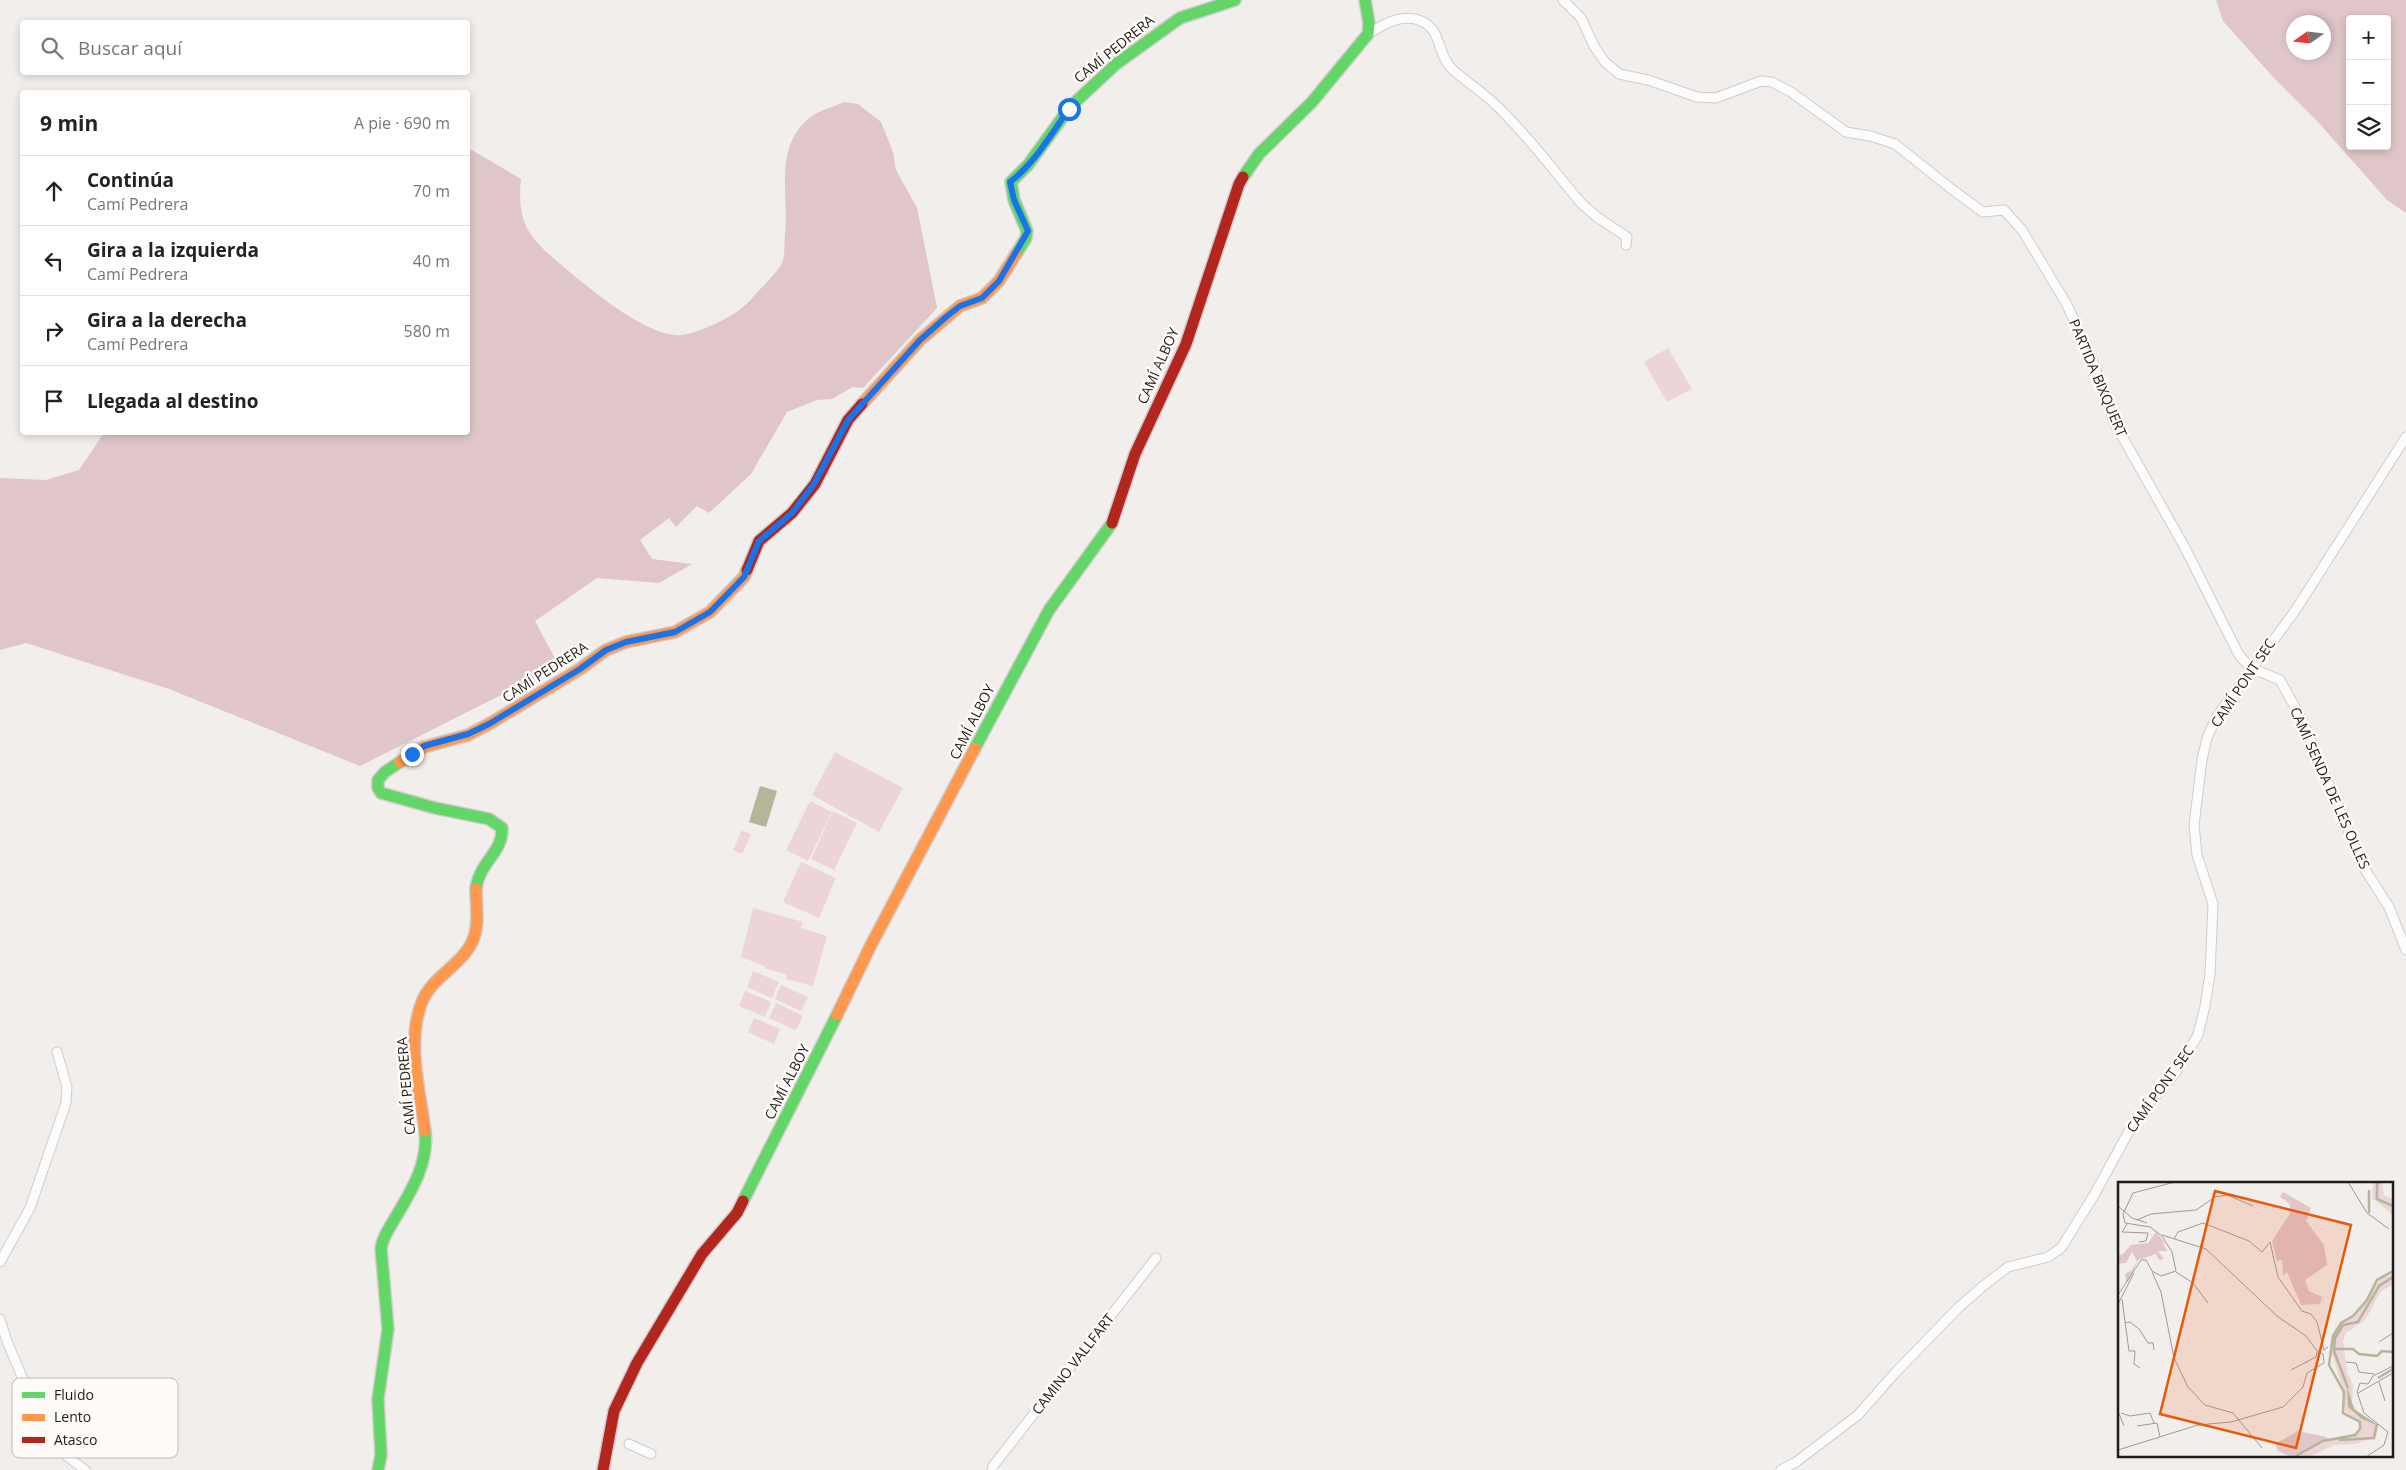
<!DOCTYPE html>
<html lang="es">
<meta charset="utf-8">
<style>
body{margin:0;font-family:"Open Sans",sans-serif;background:#f2f2f2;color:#222}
.controls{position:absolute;right:15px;top:15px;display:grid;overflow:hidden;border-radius:5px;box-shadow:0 2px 8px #0003}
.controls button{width:45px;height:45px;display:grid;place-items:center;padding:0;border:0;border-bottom:1px solid #e0e0e0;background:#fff;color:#222;font:25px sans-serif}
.compass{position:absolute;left:2286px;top:15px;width:45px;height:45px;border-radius:50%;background:#fff;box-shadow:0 2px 8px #0003;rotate:256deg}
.stop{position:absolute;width:15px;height:15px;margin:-11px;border:4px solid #1a73e8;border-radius:50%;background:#fff}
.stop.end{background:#1a73e8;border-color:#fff;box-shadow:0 1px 5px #0008}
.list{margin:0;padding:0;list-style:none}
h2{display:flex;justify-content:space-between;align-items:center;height:65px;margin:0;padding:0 20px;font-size:21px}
h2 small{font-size:16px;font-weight:400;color:#767676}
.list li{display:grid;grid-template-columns:32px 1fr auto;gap:15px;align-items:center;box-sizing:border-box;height:70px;padding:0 20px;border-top:1px solid #e0e0e0}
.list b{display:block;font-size:19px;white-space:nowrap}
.list p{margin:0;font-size:16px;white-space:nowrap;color:#767676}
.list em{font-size:16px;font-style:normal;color:#767676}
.icon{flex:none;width:28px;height:28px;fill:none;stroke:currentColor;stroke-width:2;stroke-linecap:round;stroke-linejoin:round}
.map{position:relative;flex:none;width:2406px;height:1470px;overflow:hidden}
.search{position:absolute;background:#fff;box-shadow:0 2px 8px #0003;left:20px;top:20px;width:450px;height:55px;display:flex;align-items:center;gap:12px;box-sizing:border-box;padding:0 18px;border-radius:5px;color:#767676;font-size:19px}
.panel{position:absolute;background:#fff;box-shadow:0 2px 8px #0003;left:20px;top:90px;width:450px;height:345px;border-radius:5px}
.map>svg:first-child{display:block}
.green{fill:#edd4d6}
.forest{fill:#e0c6c8;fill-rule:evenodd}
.water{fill:#b6b59a}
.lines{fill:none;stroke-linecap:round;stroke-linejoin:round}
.street-casing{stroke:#cfcccb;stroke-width:11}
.fast-casing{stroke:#cfcccb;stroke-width:14}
.slow-casing{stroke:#cfcccb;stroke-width:14}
.jam-casing{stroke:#cfcccb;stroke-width:14}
.street{stroke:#fdfcfc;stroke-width:9}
.fast{stroke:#63d668;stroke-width:11}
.slow{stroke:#ff974d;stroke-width:11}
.jam{stroke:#b3261e;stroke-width:11}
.route{stroke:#1a73e8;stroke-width:6}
.labels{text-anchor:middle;stroke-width:5;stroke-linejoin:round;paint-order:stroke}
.street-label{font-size:14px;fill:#1f1d1b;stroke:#fffbf9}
.inset-river{fill:none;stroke:#b6b59a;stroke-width:2.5}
.inset-road{fill:none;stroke:#9d9a98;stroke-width:1}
.view{fill:#e8590c;fill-opacity:0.15;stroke:#e8590c;stroke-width:2.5}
.inset-edge{fill:none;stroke:#1f1d1b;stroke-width:2.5}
.key{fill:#fffbf9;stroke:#bcb8b6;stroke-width:1}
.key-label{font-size:14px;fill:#1f1d1b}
</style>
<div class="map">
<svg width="2406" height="1470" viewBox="0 0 2406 1470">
<rect width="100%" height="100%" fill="#f1eeec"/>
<g class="green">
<path d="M1668 348 1692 389 1667 402 1644 362Z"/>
<path d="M835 752 903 788 879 832 812 795Z"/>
<path d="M810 801 832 812 808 861 786 850Z"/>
<path d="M833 811 857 823 834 870 811 859Z"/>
<path d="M742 830 751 834 742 854 733 850Z"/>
<path d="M801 862 836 878 819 918 783 902Z"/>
<path d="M753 908 803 922 801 928 827 936 813 986 786 979 787 975 765 968V966L741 957Z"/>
<path d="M753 971 779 982 772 998 747 987Z"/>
<path d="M781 985 808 997 801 1011 775 999Z"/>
<path d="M745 991 771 1002 765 1017 739 1006Z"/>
<path d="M776 1003 803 1016 796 1030 769 1018Z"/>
<path d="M754 1018 780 1029 774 1044 748 1032Z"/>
</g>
<g class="forest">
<path d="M2216 0H2406V213L2387 200 2318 122 2274 78 2223 21ZM2350 19H2387V146H2350ZM2294 22H2324V52H2294Z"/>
<path d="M845 102 858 104 881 122 893 152 896 170 917 208 937 308 863 388 853 387 832 399 817 400 787 412 751 474 709 513 697 506 676 527 669 518 640 540 652 559 692 564 659 583 597 578 535 621 559 666 360 766 169 689 26 643 0 650V478L46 480 79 470 104 433 468 432V150H472L521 179C517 222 527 235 559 263 584 284 648 339 682 335 695 333 709 327 721 321 734 314 744 308 754 296 761 288 779 271 783 261 785 254 784 243 785 235 789 196 774 149 807 120 816 111 833 107 845 102Z"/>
</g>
<path class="water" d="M760 786 777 791 766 827 749 822Z"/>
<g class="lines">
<defs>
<g id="street">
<path d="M1563 0 1581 18 1594 46 1605 62 1619 74 1648 80 1697 97 1716 98 1761 81 1772 82 1791 92 1846 132 1870 136 1895 144 1954 191 1983 212 2004 210 2022 230 2066 303 2091 356 2114 422 2184 546 2239 655 2251 668 2280 680 2302 720 2364 868 2389 907 2406 950"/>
<path d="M1368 34C1384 24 1402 13 1421 21 1442 29 1437 54 1451 68 1466 82 1484 93 1498 107 1529 137 1554 171 1581 203L1597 217 1627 237 1626 245"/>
<path d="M0 1262 30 1208 66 1103 67 1087 57 1052"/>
<path d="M0 1319 7 1341 43 1427 60 1451 85 1470"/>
<path d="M629 1444 651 1454"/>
<path d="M992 1470 993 1466 1156 1258"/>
<path d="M1781 1470 1796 1462 1858 1415 1895 1373 1958 1308 1982 1287 2008 1267 2048 1257 2061 1248 2093 1197 2134 1122 2176 1072 2198 1035 2205 1006 2210 974 2213 904 2197 855 2194 825 2202 760 2207 738 2217 716 2295 611 2406 437"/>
</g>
<g id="fast">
<path d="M1243 177 1259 154 1312 102 1368 34 1369 23 1365 0"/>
<path d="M1016 254 1026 238 1027 231 1014 200 1011 182 1028 165 1070 107 1116 64 1180 18 1235 0"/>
<path d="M975 748 1049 610 1112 523"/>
<path d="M400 762 385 772 378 780V788L381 793 435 808 489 819 502 828C503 853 479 862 476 889"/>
<path d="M743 1201 837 1015"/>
<path d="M378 1470 381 1455 378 1399 388 1329 381 1248C383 1237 388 1230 394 1220 410 1193 429 1164 425 1131"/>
</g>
<g id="slow">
<path d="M862 404 920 340 960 306 982 298 999 281 1016 254"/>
<path d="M400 762 424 747 468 735 489 724 580 669 606 650 626 642 675 632 710 612 744 577 747 570"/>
<path d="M837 1015 871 945 975 748"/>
<path d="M425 1131C420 1091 406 1042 422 1002 433 974 467 964 475 934 479 920 476 904 476 889"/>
</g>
<g id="jam">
<path d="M1112 523 1135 454 1186 344 1239 184 1243 177"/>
<path d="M747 570 759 541 792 513 815 484 848 420 862 404"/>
<path d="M603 1470 614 1411 637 1363 702 1254 737 1213 743 1201"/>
</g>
</defs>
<use href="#street" class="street-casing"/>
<use href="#fast" class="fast-casing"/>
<use href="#slow" class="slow-casing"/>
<use href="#jam" class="jam-casing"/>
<use href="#street" class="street"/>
<use href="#fast" class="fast"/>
<use href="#slow" class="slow"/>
<use href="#jam" class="jam"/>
</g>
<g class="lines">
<path class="route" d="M412 754 424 746 468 734 489 724 580 669 606 650 626 642 675 632 710 612 744 577 759 541 792 513 814 484 848 420 920 340 946 317 960 306 982 298 999 281 1028 231 1014 200 1010 182C1035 163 1051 134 1069 109"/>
</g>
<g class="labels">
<g class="street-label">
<text transform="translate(1114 49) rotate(-39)" y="5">CAMÍ PEDRERA</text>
<text transform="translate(1158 366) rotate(-66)" y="5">CAMÍ ALBOY</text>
<text transform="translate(2098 378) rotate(67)" y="5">PARTIDA BIXQUERT</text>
<text transform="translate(545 672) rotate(-33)" y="5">CAMÍ PEDRERA</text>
<text transform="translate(2243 683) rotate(-56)" y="5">CAMÍ PONT SEC</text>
<text transform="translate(972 722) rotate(-63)" y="5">CAMÍ ALBOY</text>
<text transform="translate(2330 788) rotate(66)" y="5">CAMÍ SENDA DE LES OLLES</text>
<text transform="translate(787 1082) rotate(-63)" y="5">CAMÍ ALBOY</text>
<text transform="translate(406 1086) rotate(-95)" y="5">CAMÍ PEDRERA</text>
<text transform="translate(2160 1089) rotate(-54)" y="5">CAMÍ PONT SEC</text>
<text transform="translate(1073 1364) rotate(-52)" y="5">CAMINO VALLFART</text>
</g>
</g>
<g transform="translate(2118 1182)">
<rect width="275" height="275" fill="#f1eeec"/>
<path d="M255 0H264L266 13 275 17V33L254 16ZM275 91V103L263 109 247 138 228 151 225 159 229 190 235 203 234 221 241 231 258 241 259 253 238 262 216 263 191 275H177L198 261 237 254 243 248V241L227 230 224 204 214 172 215 155 225 141 237 134 262 97Z" fill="#edd4d6"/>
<path d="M165 10 193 26 188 39 206 63 209 83 187 98 191 109 204 115 202 122 183 123 169 90 165 94 164 78 159 79 154 59 173 30 171 21 162 15ZM38 50 48 62 44 60 49 69H40L46 77 41 78 38 72 20 78 10 100 8 99 7 92 14 88 19 79 14 70 8 81 0 82V72L4 73 13 63 30 61ZM180 249 208 255 210 257 173 275 160 269 157 262Z" fill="#e0c6c8"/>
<path d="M229 204 236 227 261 244 244 237 230 225Z" fill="#b6b59a"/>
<path class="inset-river" d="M259 0V17L275 24M251 31V8M216 167H235L241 172 259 174 264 169 275 170M260 196 275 187M230 206 216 169 217 156 225 143 240 140 261 104 275 95M221 258 256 256 259 242M176 275 205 259 237 253 242 247V240L225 231 226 210 211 183 215 154 223 141 235 134 249 118 259 98 275 89"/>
<path class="inset-road" d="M230 0 249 31 271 47M0 24 14 36 29 41M19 38 33 32 78 28 97 15 109 13 135 24M9 42 4 50 30 51 28 59 21 60M56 57 60 50 85 41 131 59 144 70 152 60 160 95 184 129 193 132 199 140 206 168 210 165M34 90 43 110 56 176 70 205 87 223 115 231 144 266M58 90 75 101 90 121M0 113 23 78H28L34 89 43 94 58 89 54 70 44 54 32 45 7 41 5 32 15 11 57 0M4 117 11 169H17L16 182 22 186M0 122 16 91M7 141 12 140 21 147 30 161H35L36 168M261 160 275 151M228 180 238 181 241 190 256 192M173 188 198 175 199 170M261 200 267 219M240 211 275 191M0 229 6 244M3 231 12 234 32 231 36 241M19 244 39 241 42 255M0 268 80 243 113 240 165 225 185 205 189 191 206 181 205 172 199 169 188 154 159 134 88 67 44 53M248 275 266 263 270 250 246 231 239 210 242 201 250 202 255 194 275 184"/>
<path class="view" d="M97 9 233 43 178 266 42 232Z"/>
<rect width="275" height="275" class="inset-edge"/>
</g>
<rect x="12" y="1378" width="166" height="80" rx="8" class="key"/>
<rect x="22" y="1392" width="23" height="6" fill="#63d668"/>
<rect x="22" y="1414" width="23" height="7" fill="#ff974d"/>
<rect x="22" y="1437" width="23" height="6" fill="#b3261e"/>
<g class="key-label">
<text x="54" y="1400">Fluido</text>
<text x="54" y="1422">Lento</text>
<text x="54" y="1445">Atasco</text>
</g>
</svg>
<div class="controls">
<button>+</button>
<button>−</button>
<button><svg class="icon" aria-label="layers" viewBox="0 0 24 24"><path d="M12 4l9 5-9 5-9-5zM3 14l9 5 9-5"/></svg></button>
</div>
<svg class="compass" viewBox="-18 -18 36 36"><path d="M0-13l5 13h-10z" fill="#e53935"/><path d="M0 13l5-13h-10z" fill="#767676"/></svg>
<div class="stop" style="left:1069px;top:109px"></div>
<div class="stop end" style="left:412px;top:754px"></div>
<div class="search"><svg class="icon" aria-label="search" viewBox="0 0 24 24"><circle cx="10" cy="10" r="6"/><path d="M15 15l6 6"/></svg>Buscar aquí</div>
<section class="panel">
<h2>9 min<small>A pie · 690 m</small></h2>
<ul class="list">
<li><svg class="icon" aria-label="ahead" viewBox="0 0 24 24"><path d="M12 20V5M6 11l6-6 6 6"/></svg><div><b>Continúa</b><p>Camí Pedrera</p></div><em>70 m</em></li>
<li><svg class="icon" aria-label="left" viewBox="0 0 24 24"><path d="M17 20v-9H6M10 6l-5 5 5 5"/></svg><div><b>Gira a la izquierda</b><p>Camí Pedrera</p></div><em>40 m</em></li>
<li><svg class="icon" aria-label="right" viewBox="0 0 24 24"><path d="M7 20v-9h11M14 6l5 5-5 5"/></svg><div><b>Gira a la derecha</b><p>Camí Pedrera</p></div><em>580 m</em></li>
<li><svg class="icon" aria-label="arrive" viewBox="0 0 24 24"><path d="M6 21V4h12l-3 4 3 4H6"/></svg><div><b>Llegada al destino</b></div></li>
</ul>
</section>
</div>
